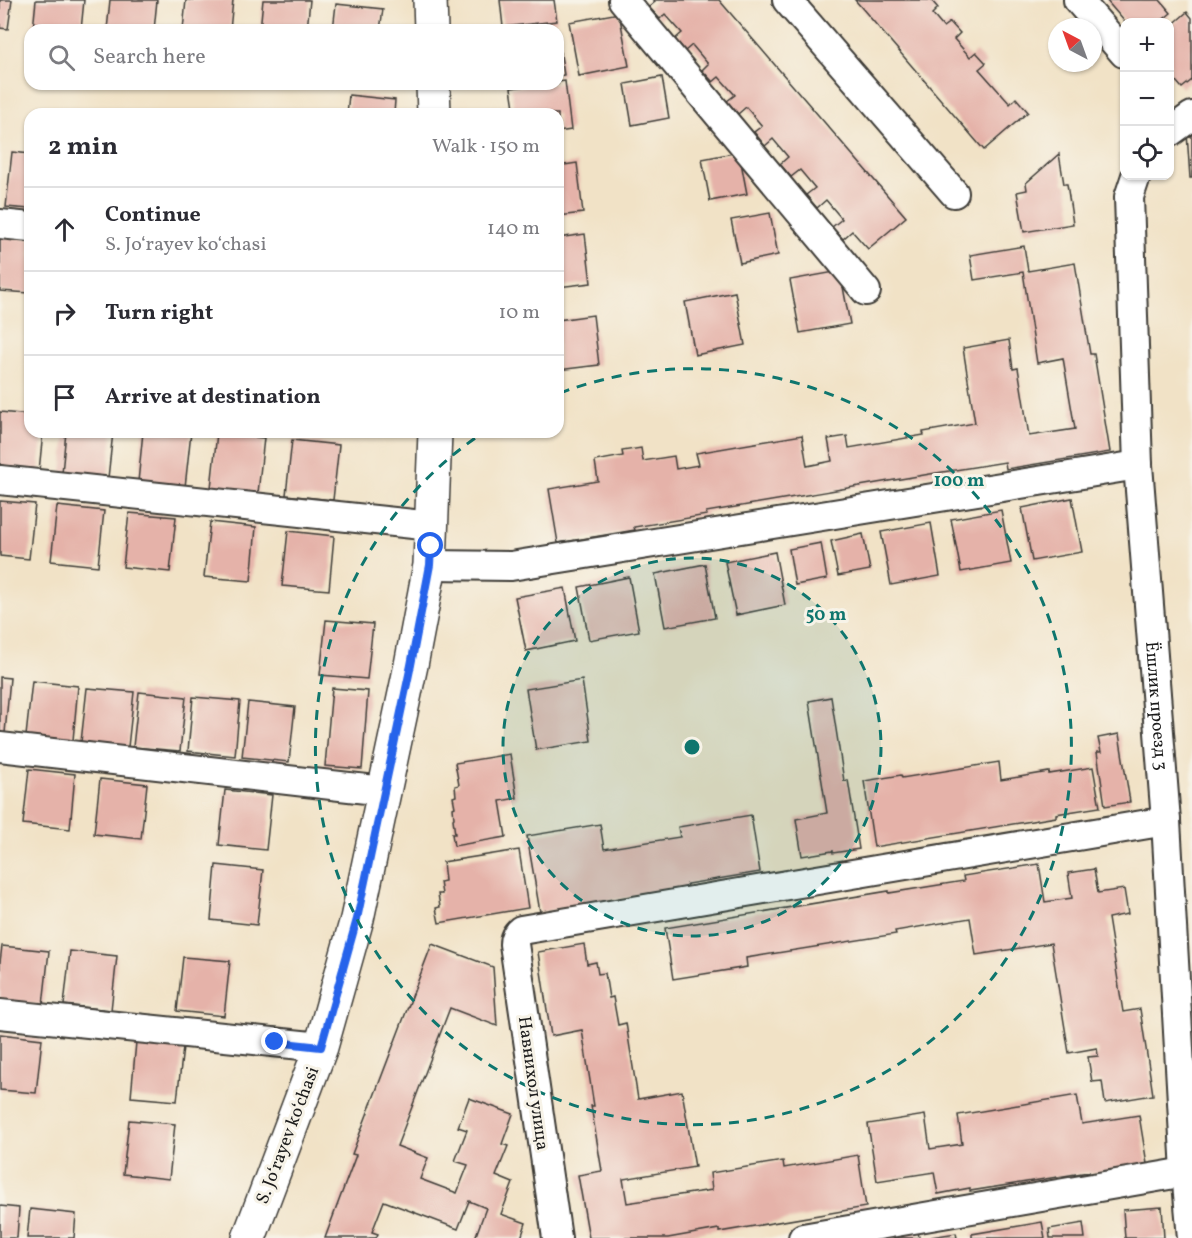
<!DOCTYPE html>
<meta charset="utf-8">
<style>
body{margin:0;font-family:Vollkorn,serif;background:#f7f7f7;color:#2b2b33}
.controls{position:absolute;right:18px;top:18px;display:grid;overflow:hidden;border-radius:12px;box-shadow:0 2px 4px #0004}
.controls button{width:54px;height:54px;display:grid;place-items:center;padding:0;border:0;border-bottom:2px solid #e1e1e2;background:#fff;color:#2b2b33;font:30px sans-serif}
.compass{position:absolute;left:1048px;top:18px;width:54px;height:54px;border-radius:50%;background:#fff;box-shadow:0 2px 4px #0004;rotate:319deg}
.stop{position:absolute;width:18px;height:18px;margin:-14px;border:4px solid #2563eb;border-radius:50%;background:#fff}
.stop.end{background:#2563eb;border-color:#fff;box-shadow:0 2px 6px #0008}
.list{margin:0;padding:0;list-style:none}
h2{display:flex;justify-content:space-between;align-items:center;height:78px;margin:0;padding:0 24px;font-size:26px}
h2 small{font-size:20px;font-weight:400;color:#7c7c81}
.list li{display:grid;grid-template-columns:39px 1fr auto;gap:18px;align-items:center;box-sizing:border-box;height:84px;padding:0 24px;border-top:2px solid #e1e1e2}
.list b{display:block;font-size:22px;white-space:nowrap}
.list p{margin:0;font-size:20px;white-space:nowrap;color:#7c7c81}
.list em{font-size:20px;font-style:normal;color:#7c7c81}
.icon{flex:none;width:33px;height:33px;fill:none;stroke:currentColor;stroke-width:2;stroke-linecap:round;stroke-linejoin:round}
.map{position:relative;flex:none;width:1192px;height:1238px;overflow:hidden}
.search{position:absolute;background:#fff;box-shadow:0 2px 4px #0004;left:24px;top:24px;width:540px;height:66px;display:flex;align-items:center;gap:15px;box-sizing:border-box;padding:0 21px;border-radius:18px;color:#7c7c81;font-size:22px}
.panel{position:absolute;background:#fff;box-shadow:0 2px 4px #0004;left:24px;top:108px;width:540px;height:330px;border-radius:18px}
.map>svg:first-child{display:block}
.building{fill:#e5b2a9}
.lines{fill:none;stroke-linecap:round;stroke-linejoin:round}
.minor-casing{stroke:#3c3a36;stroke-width:32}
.tertiary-casing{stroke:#3c3a36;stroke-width:36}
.minor{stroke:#fff;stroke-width:28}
.tertiary{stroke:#fff;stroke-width:33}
.route{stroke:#2563eb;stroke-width:8}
.ring{fill:none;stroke:#0f766e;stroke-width:3;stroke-dasharray:10 8}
.labels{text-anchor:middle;stroke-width:6;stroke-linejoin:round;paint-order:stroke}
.street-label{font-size:18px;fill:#1c1c1c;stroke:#f7f3e8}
.centre{fill:#0f766e;stroke:#f7f3e8;stroke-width:3}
.ring-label{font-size:18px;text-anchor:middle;font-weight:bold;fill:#0f766e;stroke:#f7f3e8;stroke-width:6;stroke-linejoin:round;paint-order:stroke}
</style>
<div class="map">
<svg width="1192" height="1238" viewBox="0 0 1192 1238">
<rect width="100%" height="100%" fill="#f7f3e8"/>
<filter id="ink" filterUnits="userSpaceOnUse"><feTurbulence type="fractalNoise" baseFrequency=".0167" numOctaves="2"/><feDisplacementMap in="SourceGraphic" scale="12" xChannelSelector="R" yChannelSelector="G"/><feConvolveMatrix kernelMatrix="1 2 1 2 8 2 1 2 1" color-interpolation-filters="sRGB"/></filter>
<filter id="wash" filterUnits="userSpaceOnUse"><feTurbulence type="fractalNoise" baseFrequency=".008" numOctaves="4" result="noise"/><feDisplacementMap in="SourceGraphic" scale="24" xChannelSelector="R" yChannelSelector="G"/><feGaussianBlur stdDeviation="1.35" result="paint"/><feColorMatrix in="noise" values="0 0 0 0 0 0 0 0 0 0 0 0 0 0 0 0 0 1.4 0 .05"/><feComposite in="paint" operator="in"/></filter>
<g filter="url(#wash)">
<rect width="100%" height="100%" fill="#f1e2c6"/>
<g id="blocks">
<g class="building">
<path d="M0 0H12L8 29 0 28Z"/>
<path d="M36 0H84L81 30H33Z"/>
<path d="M110 0H157L154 30H107Z"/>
<path d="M186 0H233L230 30H183Z"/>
<path d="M263 0H310L307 30H260Z"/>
<path d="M500 0H554L557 21 503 27Z"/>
<path d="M653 0H719L906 217 868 249 852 231 843 239 832 227 842 219 826 200 817 208 806 195 815 188 800 170 791 177 780 164 788 157 773 139 765 146 754 132 762 126 746 107 738 114 727 101 735 95 719 77 713 82 702 70 708 64 692 45 685 51 675 39 682 33 665 14 660 19 649 7 655 2Z"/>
<path d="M855 0H931L938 8 932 14 943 27 950 22 960 33 954 39 970 57 976 52 986 63 979 69 1010 104 1016 98 1028 112 984 150Z"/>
<path d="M1106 0H1160L1171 13 1160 22H1125Z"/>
<path d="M336 4 383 9 380 30H333Z"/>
<path d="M1187 12 1192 18V80L1182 88 1170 74V27Z"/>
<path d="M619 13 629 66 579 76 569 22Z"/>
<path d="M558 42H559L564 75 558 76Z"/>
<path d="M662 77 669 118 632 125 625 84Z"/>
<path d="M565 81 571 130 558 132V114H515L511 88 540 84H558V82Z"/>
<path d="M349 95 395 100 394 114H347Z"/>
<path d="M1187 133H1192V178H1190Z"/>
<path d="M12 152 30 154V209L6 207Z"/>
<path d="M739 152 747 194 710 201 702 159Z"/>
<path d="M1059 154 1064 184H1067L1073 224 1024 232 1017 192 1027 190 1026 183Z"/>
<path d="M577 163 583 213 558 216V166Z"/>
<path d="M770 213 778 255 740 263 731 220Z"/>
<path d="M585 234 591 283 558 287V238Z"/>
<path d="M0 236 30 239V293L0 291Z"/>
<path d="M1024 246 1028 271 1075 263 1090 354H1094L1110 452 1006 469 1005 462 930 474 706 512 707 515 634 527 635 530 558 543 549 489 598 481 595 461 623 456 622 451 641 448 643 461 674 456 676 469 699 465 696 453 802 435 807 466 832 461 828 439 847 436 849 448 924 435 923 432 975 423 963 348 1009 340 1013 369 1018 368 1029 436 1075 429 1063 358 1037 363 1023 272 974 280 970 255Z"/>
<path d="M840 271 850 324 800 333 790 280Z"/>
<path d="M735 292 745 345 695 355 685 302Z"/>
<path d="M593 315 599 365 558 370V320Z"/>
<path d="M0 412 30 415V432H43L39 471 0 467Z"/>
<path d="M66 432H113L108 478 62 473Z"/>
<path d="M143 432H191L185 487 138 482Z"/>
<path d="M217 433 264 438 258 493 211 488Z"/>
<path d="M292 440 339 445 333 500 286 495Z"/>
<path d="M1072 498 1082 552 1032 561 1022 508Z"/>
<path d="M0 501 35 504 29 559 0 556Z"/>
<path d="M57 506 104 511 98 566 51 561Z"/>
<path d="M1001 510 1011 563 961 572 951 519Z"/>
<path d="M129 513 176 517 170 572 123 567Z"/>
<path d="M210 522 256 527 251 581 204 577Z"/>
<path d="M931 523 940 576 891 585 881 532Z"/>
<path d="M288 531 334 536 329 590 282 586Z"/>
<path d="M863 534 870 570 838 576 831 541Z"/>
<path d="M821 543 827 579 795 585 789 549Z"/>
<path d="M775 552 785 605 736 615 725 562Z"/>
<path d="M705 564 715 618 665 627 655 574Z"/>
<path d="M629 577 639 631 589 640 579 587Z"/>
<path d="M565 588 575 641 526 651 515 597Z"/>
<path d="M326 620 373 624 367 679 320 675Z"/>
<path d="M0 677 10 678 5 733 0 732Z"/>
<path d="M582 680 591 741 536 750 526 689Z"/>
<path d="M32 681 78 686 73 740 26 736Z"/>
<path d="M87 688 134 692 128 747 81 742Z"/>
<path d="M332 688 368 691 362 769 325 766Z"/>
<path d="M139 692 186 697 180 751 133 747Z"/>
<path d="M193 697 240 701 235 756 188 751Z"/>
<path d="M831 697 844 781 848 780 859 849 833 853V851L802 856 796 819 827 813 809 701Z"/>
<path d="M248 702 295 707 289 762 242 757Z"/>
<path d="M1119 734 1130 802 1105 806 1097 752H1101L1098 738Z"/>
<path d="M510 754 517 798 500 801 506 837 454 846 452 834H455L453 819 454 818 453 808 455 807 453 797 456 796 455 786 459 785 455 763Z"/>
<path d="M999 762 1001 780 1049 772V774L1093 767 1100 807 1056 814V817L874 847 864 781 901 775 902 778Z"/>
<path d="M29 769 75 774 70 829 23 824Z"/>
<path d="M100 779 147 784 141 839 94 834Z"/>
<path d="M225 790 272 795 266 850 219 845Z"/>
<path d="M751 815 760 872 687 884 688 888 540 912 527 836 600 824 604 849 680 837 678 827Z"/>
<path d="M519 850 528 908 439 923 436 908 440 907 438 894H442L440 882 445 881 443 862Z"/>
<path d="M1039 864 1045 902 1072 898 1068 873 1094 869 1098 893 1124 889 1128 914 1108 918 1123 1012 1140 1009 1153 1095 1105 1103 1102 1081 1092 1082 1088 1057 1098 1056 1097 1048 1069 1053 1051 943 976 955 970 918 895 931 896 934 746 958 747 967 673 979 665 928 889 891V893L964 881 963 876Z"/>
<path d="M216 865 263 870 257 925 211 920Z"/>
<path d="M432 944 493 967 497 1026 450 1008 397 1146 428 1158 420 1179 457 1193 468 1165 455 1161 467 1130 458 1127 469 1098 513 1114 502 1144 508 1146 496 1176 513 1183 501 1214 526 1223 521 1238H475L486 1208 469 1201 458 1229 384 1201 372 1232 378 1234 376 1238H325L356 1155 352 1154Z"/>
<path d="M584 944 587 964 596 962 598 974 605 973 609 998 613 997 618 1025 626 1023 638 1099 682 1091 695 1167 623 1179 627 1203 712 1190 710 1173 783 1161 784 1168 858 1155 866 1207 719 1232V1229L668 1238H589L578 1175 602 1171 591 1106H594L582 1030 551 1036 538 952Z"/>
<path d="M2 946 49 951 43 1005 0 1001V962Z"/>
<path d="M70 951 117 956 111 1010 64 1005Z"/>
<path d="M183 957 230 961 224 1016 177 1011Z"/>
<path d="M0 1034 42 1039 36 1093 0 1090Z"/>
<path d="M136 1042 183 1047 177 1101 131 1097Z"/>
<path d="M1077 1095 1082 1124 1139 1115 1147 1164 1089 1174V1172L970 1191V1188L938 1194 934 1172 877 1181 868 1124 925 1115 930 1149 962 1144 958 1115Z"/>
<path d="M129 1120 175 1124 169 1179 123 1174Z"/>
<path d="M0 1206 19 1208 17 1238H0Z"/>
<path d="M1162 1207 1164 1238H1125L1123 1210Z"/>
<path d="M30 1209 76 1214 74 1238H27Z"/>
<path d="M1042 1222 1045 1238H972V1234Z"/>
<path d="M1083 1223 1085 1238H1050L1049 1229Z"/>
<path d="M918 1230 919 1238H892V1234Z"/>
<path d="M956 1233 957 1238H932V1237Z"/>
</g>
</g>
</g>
<g filter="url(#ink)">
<use href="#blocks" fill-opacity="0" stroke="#3c3a36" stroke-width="1.5"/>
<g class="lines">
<defs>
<g id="minor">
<path d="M623 0 866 291"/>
<path d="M787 0 954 193"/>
<path d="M1078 0 1124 53"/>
<path d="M1170 132 1192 116"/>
<path id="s1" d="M1136 176 1129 197 1138 465 1166 821 1186 1172 1192 1238"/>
<path d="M0 224 30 227"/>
<path d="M0 480 432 526"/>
<path d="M430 565 511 566 1138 465"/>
<path d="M0 747 384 791"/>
<path d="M0 1014 321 1047"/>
<path d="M557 1238 514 944C514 937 516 934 521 930L1166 821"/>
<path d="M803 1238 1186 1172"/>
</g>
<g id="tertiary">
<path d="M430 0 431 30"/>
<path d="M433 84 434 114"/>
<path d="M249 1238 321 1047 357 919 411 665 430 565 435 432"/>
</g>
</defs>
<use href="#minor" class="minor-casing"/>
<use href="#tertiary" class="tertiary-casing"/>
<use href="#minor" class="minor"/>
<use href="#tertiary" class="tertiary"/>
</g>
</g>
<g class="lines" filter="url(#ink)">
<path class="route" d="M275 1042 321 1047 357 919 411 665 430 565 431 546"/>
</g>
<circle cx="692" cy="747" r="189" fill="#0f766e" fill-opacity=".12"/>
<g class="ring">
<circle cx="692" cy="747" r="189"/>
<path d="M560 393A378 378 0 1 1 481 434"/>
</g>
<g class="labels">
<g class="street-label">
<text dy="6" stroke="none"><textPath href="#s1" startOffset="532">Ёшлик проезд 3</textPath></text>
<text transform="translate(534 1083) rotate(82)" y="6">Навнихол улица</text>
<text transform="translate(287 1135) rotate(-69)" y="6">S. Joʻrayev koʻchasi</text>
</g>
</g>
<circle cx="692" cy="747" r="9" class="centre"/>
<g class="ring-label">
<text x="959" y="486">100 m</text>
<text x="826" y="620">50 m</text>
</g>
</svg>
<div class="controls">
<button>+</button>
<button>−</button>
<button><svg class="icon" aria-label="locate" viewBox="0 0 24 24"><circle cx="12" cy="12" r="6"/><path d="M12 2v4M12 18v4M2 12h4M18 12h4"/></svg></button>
</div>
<svg class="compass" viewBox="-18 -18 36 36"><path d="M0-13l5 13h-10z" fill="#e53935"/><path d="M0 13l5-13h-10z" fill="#7c7c81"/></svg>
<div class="stop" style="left:431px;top:546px"></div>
<div class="stop end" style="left:275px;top:1042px"></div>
<div class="search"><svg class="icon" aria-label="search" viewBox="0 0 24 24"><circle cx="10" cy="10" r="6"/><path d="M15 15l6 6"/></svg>Search here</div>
<section class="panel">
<h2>2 min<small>Walk · 150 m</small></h2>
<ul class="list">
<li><svg class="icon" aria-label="ahead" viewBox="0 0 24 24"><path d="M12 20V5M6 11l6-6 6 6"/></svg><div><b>Continue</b><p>S. Joʻrayev koʻchasi</p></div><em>140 m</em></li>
<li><svg class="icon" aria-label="right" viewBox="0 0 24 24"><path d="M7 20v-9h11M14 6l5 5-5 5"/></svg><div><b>Turn right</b></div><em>10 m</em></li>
<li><svg class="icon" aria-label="arrive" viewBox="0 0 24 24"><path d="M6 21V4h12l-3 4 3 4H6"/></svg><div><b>Arrive at destination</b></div></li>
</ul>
</section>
</div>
